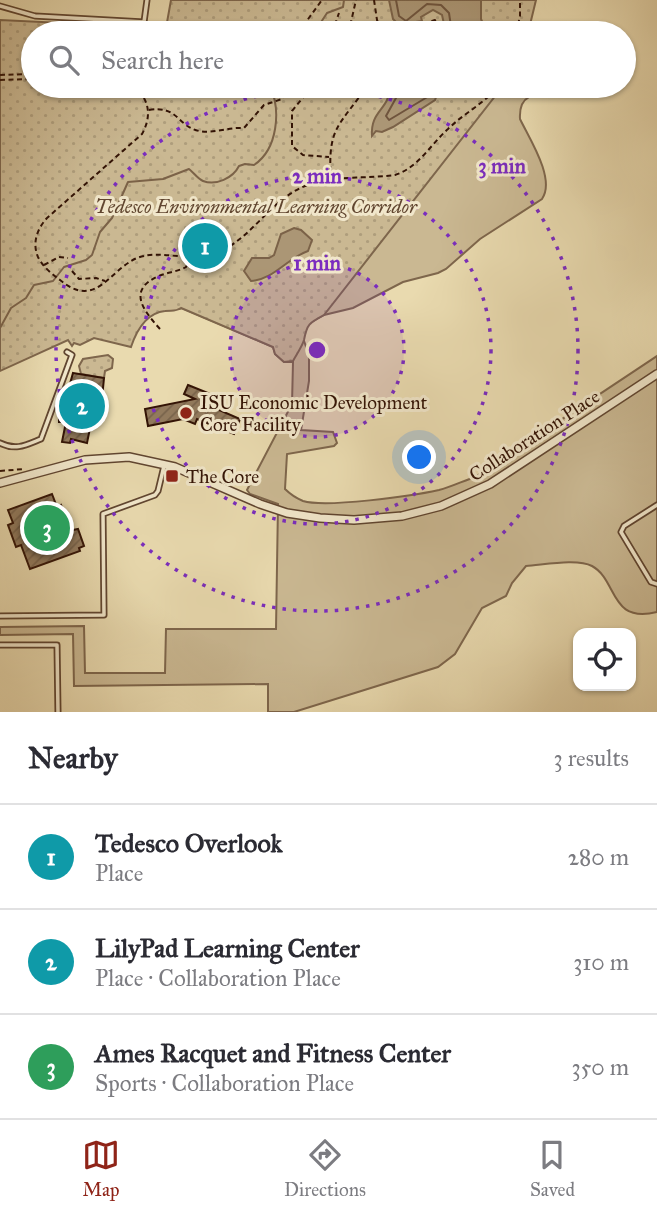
<!DOCTYPE html>
<meta charset="utf-8">
<style>
body{margin:0;font-family:"IM FELL Great Primer",serif;background:#f2f2f3;color:#2b2b33}
.controls{position:absolute;right:21px;bottom:21px;display:grid;overflow:hidden;border-radius:14px;box-shadow:0 2px 5px #0004}
.controls button{width:63px;height:63px;display:grid;place-items:center;padding:0;border:0;border-bottom:2px solid #e1e1e2;background:#fff;color:#2b2b33;font:35px sans-serif}
.you{position:absolute;left:420px;top:458px;width:24px;height:24px;margin:-18px;border:5px solid #fff;border-radius:50%;background:#1a73e8;box-shadow:0 0 0 10px #1a73e833}
.badge{display:grid;place-items:center;width:46px;height:46px;border-radius:50%;background:#8f2418;color:#fff;font-size:23px;font-weight:700}
.pin{position:absolute;translate:-50% -50%;border:4px solid #fff;box-shadow:0 2px 7px #0006}
.list{margin:0;padding:0;list-style:none}
h2{display:flex;justify-content:space-between;align-items:center;height:91px;margin:0;padding:0 28px;font-size:30px}
h2 small{font-size:23px;font-weight:400;color:#7c7c81}
.list li{display:grid;grid-template-columns:46px 1fr auto;gap:21px;align-items:center;box-sizing:border-box;height:105px;padding:0 28px;border-top:2px solid #e1e1e2}
.list b{display:block;font-size:26px;white-space:nowrap}
.list p{margin:0;font-size:23px;white-space:nowrap;color:#7c7c81}
.list em{font-size:23px;font-style:normal;color:#7c7c81}
.icon{flex:none;width:38px;height:38px;fill:none;stroke:currentColor;stroke-width:2;stroke-linecap:round;stroke-linejoin:round}
.map{position:relative;flex:none;width:657px;height:712px;overflow:hidden}
.search{position:absolute;background:#fff;box-shadow:0 2px 5px #0004;left:21px;right:21px;top:21px;height:77px;display:flex;align-items:center;gap:18px;box-sizing:border-box;padding:0 24px;border-radius:38px;color:#7c7c81;font-size:26px}
.sheet{height:406px;background:#fff}
nav{display:flex;justify-content:space-around;align-items:center;box-sizing:border-box;height:98px;border-top:2px solid #e1e1e2;background:#fff;font-size:19px;color:#7c7c81}
nav a{display:grid;justify-items:center;gap:4px}
nav .on{color:#8f2418}
.map>svg:first-child{display:block}
.grass{fill:#cab892;stroke:#7e664c;stroke-width:2}
.park{fill:url(#park-dots);stroke:#7e664c;stroke-width:2}
.water{fill:#ab9675;stroke:#7b6248;stroke-width:2}
.lines{fill:none;stroke-linecap:round;stroke-linejoin:round}
.shore{stroke:#6f543d;stroke-width:2}
.stream{stroke:#7b6248;stroke-width:2}
.building{fill:url(#building-hatch);stroke:#331305;stroke-width:2}
.service-casing{stroke:#604530;stroke-width:7}
.minor-casing{stroke:#604530;stroke-width:10}
.path{stroke:#331305;stroke-width:2;stroke-dasharray:5 3.5;stroke-linecap:butt}
.service{stroke:#f1e7cb;stroke-width:3.5}
.minor{stroke:#f1e7cb;stroke-width:7}
.ring{fill:none;stroke:#7b2cbf;stroke-width:3.5;stroke-dasharray:3.5 7}
.poi-dot{fill:#8f2418;stroke:#f1e7cb;stroke-width:2.5}
.labels{text-anchor:middle;stroke-width:6;stroke-linejoin:round;paint-order:stroke}
.park-label{font-size:19px;font-style:italic;fill:#60452f;stroke:#f1e7cb}
.poi-label{font-size:19px;fill:#331305;stroke:#f1e7cb;text-anchor:start}
.street-label{font-size:19px;fill:#331305;stroke:#f1e7cb}
.centre{fill:#7b2cbf;stroke:#f1e7cb;stroke-width:3.5}
.ring-label{font-size:21px;text-anchor:middle;font-weight:bold;fill:#7b2cbf;stroke:#f1e7cb;stroke-width:6;stroke-linejoin:round;paint-order:stroke}
</style>
<div class="map">
<svg width="657" height="712" viewBox="0 0 657 712">
<defs>
<pattern id="park-dots" width="8" height="8" patternUnits="userSpaceOnUse" patternTransform="scale(1.75)"><rect width="8" height="8" fill="#cab892"/><path d="M2 2h.1M6 6h.1" fill="none" stroke="#ae9d7c" stroke-width="1.8" stroke-linecap="round"/></pattern>
<pattern id="building-hatch" width="6" height="6" patternUnits="userSpaceOnUse" patternTransform="scale(1.75)"><rect width="6" height="6" fill="#927a5d"/><path d="M-1 1l2-2M0 6l6-6M5 7l2-2" fill="none" stroke="#78634b"/></pattern>
</defs>
<rect width="100%" height="100%" fill="#e9daaf"/>
<filter id="stains"><feTurbulence type="fractalNoise" baseFrequency=".00286" numOctaves="4"/><feColorMatrix values="0 0 0 0 .2 0 0 0 0 .09 0 0 0 0 .02 0 0 0 .5 -.17"/></filter>
<radialGradient id="worn" r=".72"><stop offset=".6" stop-color="#630" stop-opacity="0"/><stop offset="1" stop-color="#630" stop-opacity=".3"/></radialGradient>
<path class="grass" d="M500 86H573L569 93C547 96 518 86 520 119 529 138 556 179 542 199L480 239 446 269 438 273 403 282 353 308 324 315 308 324 303 332V338L309 355V381L301 430 333 432 337 443 334 446 287 454 285 489C290 494 296 498 303 501 326 508 412 496 439 490 451 487 463 481 475 477L657 356V612C609 624 618 580 592 566 577 558 543 565 526 566L512 583 506 596 482 608 455 654 438 667 294 712H268V684L74 686 73 634 0 635V627L84 626 85 673H165L166 629H276L278 504 250 494 247 490 292 404 293 362H284L275 354 273 347 182 308 179 309Z"/>
<g class="park">
<path d="M171 0H536L528 33H33V86H503L324 315C309 323 307 324 304 340 302 347 296 355 293 361L284 362 275 354 273 347 181 308C175 312 172 310 165 311 146 313 136 332 131 347L94 338 80 345 74 343 72 346 68 340 0 371V20L166 28Z"/>
<path d="M108 355 113 359 112 368 105 371 104 378 81 374 79 366 83 359Z"/>
</g>
<g class="water">
<path d="M389 0H481V19L487 33H446L442 15 433 10 421 17 422 21 416 22 412 28 400 26 393 19Z"/>
<path d="M390 86H440L435 100 393 127 382 132 376 131 372 136C370 110 390 110 390 86Z"/>
<path d="M294 228 301 230 312 240 308 251C287 258 275 279 251 281L244 271 252 258H269L274 255 281 234Z"/>
</g>
<g class="lines">
<g class="shore">
<path d="M396 0 399 16 406 21 427 4 441 5 449 13 452 33"/>
<path d="M397 86 396 98 386 116 389 120 429 96 433 86"/>
</g>
<g class="stream">
<path d="M314 33 327 13 343 7 344 0"/>
<path d="M0 328 11 308 26 298 34 285 53 281 64 267 86 260 92 255 100 232 112 218 128 182 163 179 189 169C194 173 198 179 203 181 216 186 233 178 239 166L245 164 254 165C278 149 281 110 270 86"/>
</g>
</g>
<g class="building">
<path d="M73 373 104 378 102 398 100 397 99 402H96L93 410V423H91L87 443 71 439 70 443 62 442 66 422H59V409H67L73 396H69L68 391Z"/>
<path d="M188 385 208 393 203 403 240 419 234 434 197 419 195 424 183 419 148 426 145 409 195 399 184 394Z"/>
<path d="M52 494 57 507 61 505 69 527 72 526 73 530 78 529 84 546 79 548 80 551 30 569 21 545 16 547 8 525 13 523 8 510Z"/>
</g>
<g class="lines">
<defs>
<g id="service">
<path d="M0 6 35 16 144 22 147 0"/>
<path d="M0 443C16 451 26 445 41 439L72 355 67 352"/>
<path d="M657 505 624 526 621 532 651 582 657 584"/>
<path d="M0 616 104 615 103 514 155 495 158 491 164 466"/>
<path d="M0 645H57L58 712"/>
</g>
<path id="minor" d="M0 483 85 460 129 457 175 467 260 504 287 513 320 518 354 520 402 516 441 506 490 484 657 374"/>
</defs>
<use href="#service" class="service-casing"/>
<use href="#minor" class="minor-casing"/>
<g class="path">
<path d="M374 0 379 33"/>
<path d="M435 20 436 23 434 24 432 21Z"/>
<path d="M377 21 384 25 388 33"/>
<path d="M420 25 423 28 419 32 416 28Z"/>
<path d="M298 33 322 0"/>
<path d="M332 33 339 13"/>
<path d="M334 33 351 22 356 0"/>
<path d="M424 33 426 29"/>
<path d="M426 33 428 22"/>
<path d="M430 33 433 24"/>
<path d="M516 33 520 16V0"/>
<path d="M0 75 33 74"/>
<path d="M0 80 33 79"/>
<path d="M132 86C150 98 152 116 142 134L47 218C37 229 32 243 38 257 43 267 52 274 60 280 96 310 109 270 137 258 163 248 189 265 221 251 253 236 272 199 305 186 332 175 366 179 395 175 418 168 431 144 448 129 464 113 484 104 498 86"/>
<path d="M309 86 305 95 292 111V146L303 155 329 157"/>
<path d="M149 110C178 105 177 126 199 131 213 134 228 127 244 128L264 105 282 99 291 89 315 92 327 86"/>
<path d="M331 180C327 126 340 126 367 86"/>
<path d="M44 265 59 257 68 258"/>
<path d="M72 271 79 279 96 278 105 281"/>
<path d="M160 329C144 311 126 290 159 276 168 272 177 272 186 267L190 259"/>
<path d="M0 471 24 469"/>
</g>
<use href="#service" class="service"/>
<use href="#minor" class="minor"/>
</g>
<circle cx="317" cy="350" r="87" fill="#7b2cbf" fill-opacity=".12"/>
<g class="ring">
<circle cx="317" cy="350" r="87"/>
<circle cx="317" cy="350" r="174"/>
<circle cx="317" cy="350" r="261"/>
</g>
<g class="poi-dot">
<circle cx="186" cy="413" r="7"/>
<rect x="165" y="469" width="14" height="14" rx="3.5"/>
</g>
<g class="labels">
<g class="park-label">
<text x="256" y="213">Tedesco Environmental Learning Corridor</text>
</g>
<g class="poi-label">
<text x="200" y="409">ISU Economic Development<tspan x="200" dy="22">Core Facility</tspan></text>
<text x="186" y="483">The Core</text>
</g>
<g class="street-label">
<text transform="translate(534 435) rotate(-33)" y="7">Collaboration Place</text>
</g>
</g>
<circle cx="317" cy="350" r="10" class="centre"/>
<g class="ring-label">
<text x="502" y="173">3 min</text>
<text x="317" y="183">2 min</text>
<text x="317" y="270">1 min</text>
</g>
<rect width="100%" height="100%" filter="url(#stains)"/>
<rect width="100%" height="100%" fill="url(#worn)"/>
</svg>
<div class="controls">
<button><svg class="icon" aria-label="locate" viewBox="0 0 24 24"><circle cx="12" cy="12" r="6"/><path d="M12 2v4M12 18v4M2 12h4M18 12h4"/></svg></button>
</div>
<div class="you"></div>
<div class="pin badge" style="left:205px;top:246px;background:#0f9aa8">1</div>
<div class="pin badge" style="left:82px;top:406px;background:#0f9aa8">2</div>
<div class="pin badge" style="left:47px;top:528px;background:#2e9e5b">3</div>
<div class="search"><svg class="icon" aria-label="search" viewBox="0 0 24 24"><circle cx="10" cy="10" r="6"/><path d="M15 15l6 6"/></svg>Search here</div>
</div>
<section class="sheet">
<h2>Nearby<small>3 results</small></h2>
<ul class="list">
<li><span class="badge" style="background:#0f9aa8">1</span><div><b>Tedesco Overlook</b><p>Place</p></div><em>280 m</em></li>
<li><span class="badge" style="background:#0f9aa8">2</span><div><b>LilyPad Learning Center</b><p>Place · Collaboration Place</p></div><em>310 m</em></li>
<li><span class="badge" style="background:#2e9e5b">3</span><div><b>Ames Racquet and Fitness Center</b><p>Sports · Collaboration Place</p></div><em>350 m</em></li>
</ul>
</section>
<nav>
<a class="on"><svg class="icon" aria-label="map" viewBox="0 0 24 24"><path d="M3 6l6-2 6 2 6-2v14l-6 2-6-2-6 2zM9 4v14M15 6v14"/></svg>Map</a>
<a><svg class="icon" aria-label="directions" viewBox="0 0 24 24"><path d="M12 3l9 9-9 9-9-9zM9 14v-3h6M13 9l2 2-2 2"/></svg>Directions</a>
<a><svg class="icon" aria-label="saved" viewBox="0 0 24 24"><path d="M7 4h10v16l-5-4-5 4z"/></svg>Saved</a>
</nav>
